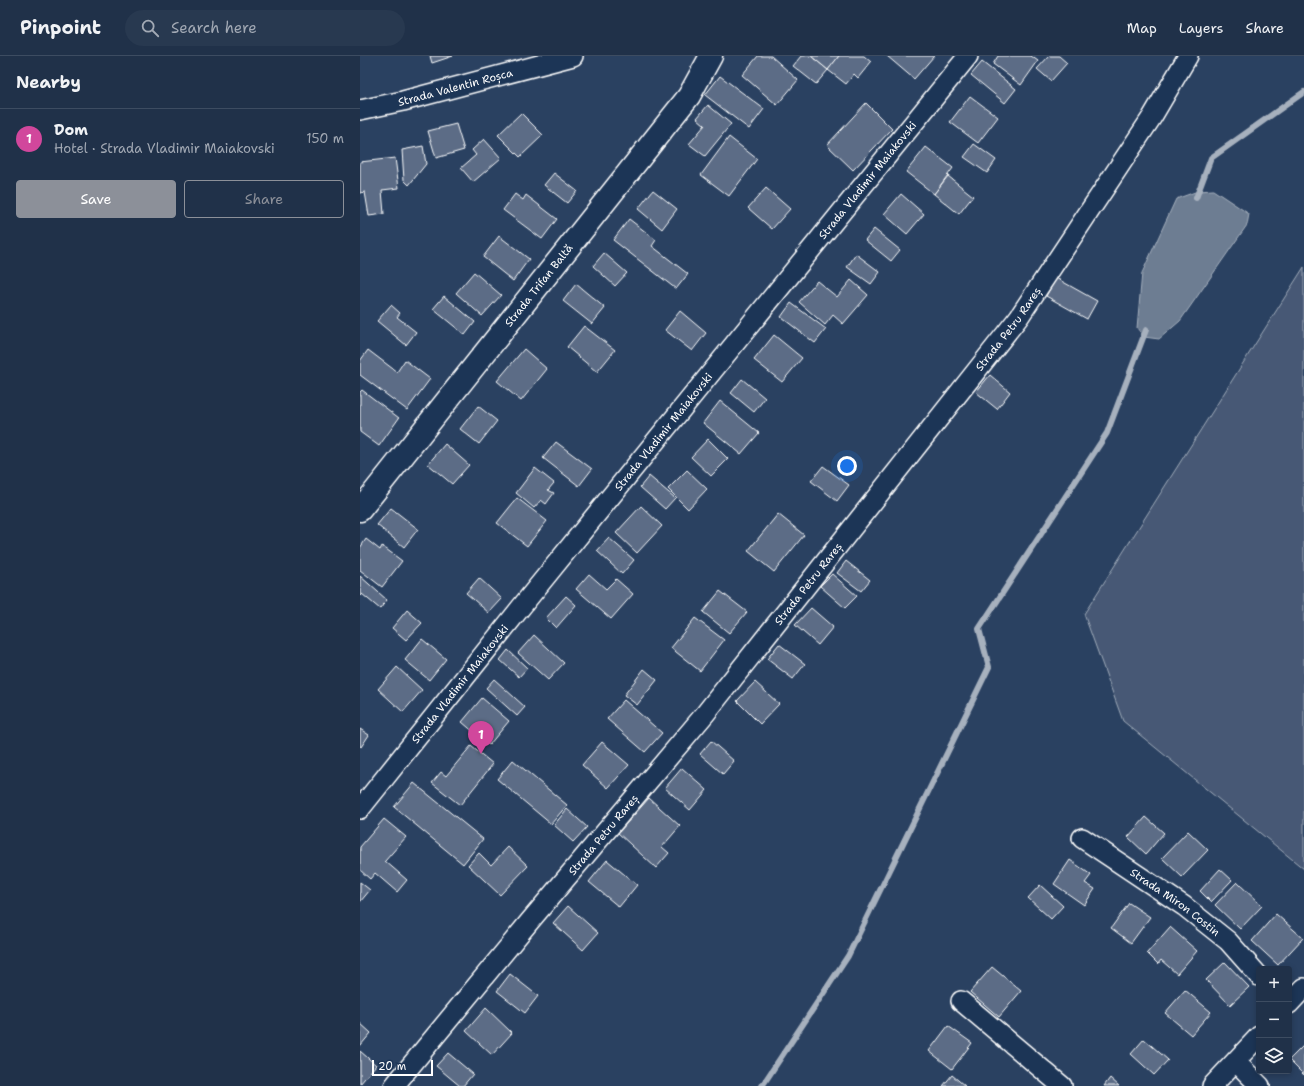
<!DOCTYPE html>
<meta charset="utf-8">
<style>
body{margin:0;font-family:"Shantell Sans",sans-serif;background:#283950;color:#f1f3f6}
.controls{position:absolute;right:12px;bottom:12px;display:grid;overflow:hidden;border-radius:4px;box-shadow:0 2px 6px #0003}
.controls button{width:36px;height:36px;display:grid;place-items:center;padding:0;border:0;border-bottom:1px solid #3d4c61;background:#203149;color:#f1f3f6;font:20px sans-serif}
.scale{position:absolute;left:12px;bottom:10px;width:61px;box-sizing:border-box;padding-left:4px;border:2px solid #fff;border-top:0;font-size:11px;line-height:14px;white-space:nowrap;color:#fff;-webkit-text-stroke:3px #1d3557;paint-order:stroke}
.you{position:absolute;left:487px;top:410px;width:14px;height:14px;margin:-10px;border:3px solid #fff;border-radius:50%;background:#1a73e8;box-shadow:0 0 0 6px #1a73e833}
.badge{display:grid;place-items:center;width:26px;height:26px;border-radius:50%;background:#8c9099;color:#fff;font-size:13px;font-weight:700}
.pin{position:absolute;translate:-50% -33px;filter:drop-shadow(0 1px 2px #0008)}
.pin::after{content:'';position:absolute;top:21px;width:14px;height:12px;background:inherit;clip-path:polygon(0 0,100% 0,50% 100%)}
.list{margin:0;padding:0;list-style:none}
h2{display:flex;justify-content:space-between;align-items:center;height:52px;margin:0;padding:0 16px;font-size:17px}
h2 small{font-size:13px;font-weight:400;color:#a2a9b4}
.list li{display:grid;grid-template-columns:26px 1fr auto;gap:12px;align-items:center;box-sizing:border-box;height:60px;padding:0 16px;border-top:1px solid #3d4c61}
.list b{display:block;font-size:15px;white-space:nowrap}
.list p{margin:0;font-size:13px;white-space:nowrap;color:#a2a9b4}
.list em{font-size:13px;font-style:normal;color:#a2a9b4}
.actions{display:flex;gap:8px;padding:12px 16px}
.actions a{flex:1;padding:9px 0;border:1px solid #8c9099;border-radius:4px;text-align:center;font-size:14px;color:#8c9099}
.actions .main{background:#8c9099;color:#fff}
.icon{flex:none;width:22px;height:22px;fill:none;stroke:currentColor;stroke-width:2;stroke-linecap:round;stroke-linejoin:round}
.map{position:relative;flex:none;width:944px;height:1030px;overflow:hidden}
header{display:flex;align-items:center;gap:24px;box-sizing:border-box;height:56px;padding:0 20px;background:#203149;border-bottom:1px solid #3d4c61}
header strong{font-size:19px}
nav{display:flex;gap:22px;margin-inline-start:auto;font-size:14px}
.search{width:280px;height:36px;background:#283950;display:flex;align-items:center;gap:10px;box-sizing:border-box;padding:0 14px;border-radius:22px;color:#a2a9b4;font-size:15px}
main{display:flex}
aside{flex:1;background:#203149}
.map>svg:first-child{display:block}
.green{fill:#465975;stroke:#a2acba}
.water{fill:#6d7d92;stroke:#a7b1be}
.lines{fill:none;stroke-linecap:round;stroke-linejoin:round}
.stream{stroke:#a7b1be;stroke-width:6}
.building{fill:#5b6c86;stroke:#fff}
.street-casing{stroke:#fff;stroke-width:22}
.secondary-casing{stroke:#fff;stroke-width:25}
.street{stroke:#1d3557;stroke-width:19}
.secondary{stroke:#1d3557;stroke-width:22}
.labels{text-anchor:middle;stroke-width:3.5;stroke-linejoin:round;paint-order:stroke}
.street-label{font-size:11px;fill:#fff;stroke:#1d3557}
</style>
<header>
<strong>Pinpoint</strong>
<div class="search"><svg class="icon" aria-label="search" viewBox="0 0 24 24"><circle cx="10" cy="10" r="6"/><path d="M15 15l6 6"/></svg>Search here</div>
<nav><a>Map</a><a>Layers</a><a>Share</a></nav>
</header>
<main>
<aside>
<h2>Nearby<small></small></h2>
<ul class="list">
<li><span class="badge" style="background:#d1479c">1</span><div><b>Dom</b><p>Hotel · Strada Vladimir Maiakovski</p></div><em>150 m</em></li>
</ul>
<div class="actions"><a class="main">Save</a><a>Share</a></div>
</aside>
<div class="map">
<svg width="944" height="1030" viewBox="0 0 944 1030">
<rect width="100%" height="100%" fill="#2a4161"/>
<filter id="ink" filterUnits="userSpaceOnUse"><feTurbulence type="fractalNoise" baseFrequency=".025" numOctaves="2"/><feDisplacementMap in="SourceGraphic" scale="8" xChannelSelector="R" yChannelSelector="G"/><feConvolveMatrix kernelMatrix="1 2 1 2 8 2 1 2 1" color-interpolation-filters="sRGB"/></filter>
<g filter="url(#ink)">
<path class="green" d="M944 211V813L763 665 724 558Z"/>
<path class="water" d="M853 134 889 158 887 169 820 265 799 283 784 281 777 272 782 217 816 143 838 135Z"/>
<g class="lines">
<g class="stream">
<path d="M836 142 851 102 944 36"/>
<path d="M402 1030 488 900 629 611 619 573 747 377 786 274"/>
</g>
</g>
<g class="building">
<path d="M70 0H93L72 7Z"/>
<path d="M398 0H411L438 24 417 49 382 19Z"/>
<path d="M441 0H451L468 14 456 28 433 10Z"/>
<path d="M451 0H479L468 14Z"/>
<path d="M479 0H504L511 6 498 22 494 18 486 28 468 14Z"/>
<path d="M527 0H574L554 23Z"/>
<path d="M638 0H671L678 5 661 29 633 8Z"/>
<path d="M689 0H699L707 7 691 25 677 13Z"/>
<path d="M622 6 656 33 645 47 611 19Z"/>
<path d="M360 20 404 53 389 73 345 39Z"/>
<path d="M610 40 638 61 618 87 590 66Z"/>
<path d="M506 47 532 73 493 114 467 89Z"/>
<path d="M348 49 371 68 345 100 329 88 345 69 337 62Z"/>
<path d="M161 57 183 79 160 101 138 79Z"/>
<path d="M96 68 104 94 76 102 68 75Z"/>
<path d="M369 81 397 103 369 140 341 119Z"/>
<path d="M124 83 141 102 113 126 101 112 116 99 112 94Z"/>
<path d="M614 88 636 104 627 117 604 101Z"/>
<path d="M63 90 66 108 49 129 44 124 42 94Z"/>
<path d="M566 91 593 112 574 138 546 116Z"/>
<path d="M35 102 39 132 22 134 24 158 9 160 5 136 0 137V106Z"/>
<path d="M194 117 217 135 207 147 184 129Z"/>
<path d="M588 120 613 140 599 158 574 138Z"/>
<path d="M406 132 430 153 412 173 388 152Z"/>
<path d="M293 134 317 153 302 173 278 153Z"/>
<path d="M155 138 163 144 166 139 197 163 182 183 143 154Z"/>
<path d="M541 138 564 158 547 178 524 158Z"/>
<path d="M269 163 296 184 292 190 328 218 316 233 253 184Z"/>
<path d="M514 173 540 194 531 205 505 184Z"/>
<path d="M139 180 169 203 153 225 123 201Z"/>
<path d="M244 197 267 217 255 230 233 210Z"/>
<path d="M496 198 520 216 511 228 487 211Z"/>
<path d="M114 216 141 239 122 260 96 237Z"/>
<path d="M696 222 737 245 727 263 686 240Z"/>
<path d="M491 224 508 239 483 268 473 259 465 269 439 246 457 225 477 241Z"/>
<path d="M216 228 245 252 232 268 203 245Z"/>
<path d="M84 240 115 266 105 279 73 253Z"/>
<path d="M431 247 466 273 455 287 421 261Z"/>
<path d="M31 249 40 257 37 261 56 276 46 289 17 265Z"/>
<path d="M320 255 346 277 332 295 305 274Z"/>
<path d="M224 270 255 294 237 316 207 291Z"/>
<path d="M414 279 442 302 422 326 394 304Z"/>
<path d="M164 293 187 313 161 345 137 325Z"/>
<path d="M8 294 37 316 45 304 70 323 47 354 0 319V305Z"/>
<path d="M630 319 650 336 637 353 616 336Z"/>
<path d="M382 323 405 342 394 356 371 337Z"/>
<path d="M2 334 39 362 19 390 0 376V336Z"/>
<path d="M360 345 399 377 381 398 343 367Z"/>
<path d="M118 350 137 365 119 388 100 373Z"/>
<path d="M348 383 368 403 351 420 331 401Z"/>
<path d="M196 386 232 413 219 430 183 402Z"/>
<path d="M85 388 109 409 92 428 68 408Z"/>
<path d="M463 410 489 429 477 445 451 425Z"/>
<path d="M175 412 194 427 188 434 194 437 186 448 181 444 174 452 156 437Z"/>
<path d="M327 414 347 433 328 453 308 433Z"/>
<path d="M289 420 315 442 305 453 280 431Z"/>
<path d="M157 442 187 465 167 490 137 467Z"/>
<path d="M281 450 302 470 277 497 256 477Z"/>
<path d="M31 452 58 473 44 491 17 469Z"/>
<path d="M418 458 444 479 414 516 388 495Z"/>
<path d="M249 482 274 504 262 518 237 495Z"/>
<path d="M6 483 20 494 22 490 42 505 22 531 0 514V492Z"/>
<path d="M486 505 510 524 501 535 477 517Z"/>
<path d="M229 518 246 533 256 523 273 538 251 563 216 533Z"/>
<path d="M472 518 497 540 485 552 460 530Z"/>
<path d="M0 520 27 544 20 553 2 538 0 540Z"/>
<path d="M119 522 142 543 129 557 106 537Z"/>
<path d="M360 535 387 556 369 577 343 556Z"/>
<path d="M206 540 216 549 196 572 186 562Z"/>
<path d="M451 552 473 571 458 589 435 569Z"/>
<path d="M47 554 62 567 46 584 32 572Z"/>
<path d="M335 562 364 584 340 615 311 592Z"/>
<path d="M174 579 204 607 188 624 158 597Z"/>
<path d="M62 583 86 603 69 624 45 604Z"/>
<path d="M419 588 445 608 433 623 407 603Z"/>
<path d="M148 594 167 612 159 621 140 604Z"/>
<path d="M37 611 62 634 43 656 18 633Z"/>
<path d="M284 613 297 624 277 649 264 639Z"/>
<path d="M134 623 165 651 157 660 126 632Z"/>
<path d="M395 626 419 648 400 668 377 645Z"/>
<path d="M122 642 149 665 129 689 102 666Z"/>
<path d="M264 644 302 677 285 696 247 663Z"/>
<path d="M0 673 9 679 1 691 0 690Z"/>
<path d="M351 685 374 705 363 718 340 698Z"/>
<path d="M242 686 269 709 248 732 222 709Z"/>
<path d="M111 690 133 708 100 749 72 727 81 716 86 720Z"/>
<path d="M153 704 207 749 191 768 137 723Z"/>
<path d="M322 712 347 734 330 754 305 732Z"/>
<path d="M54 727 123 783 103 808 34 751Z"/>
<path d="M289 742 320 770 302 791 309 797 296 812 258 777Z"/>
<path d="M207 753 227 771 213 786 194 769Z"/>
<path d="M786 761 804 777 786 798 768 781Z"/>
<path d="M24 763 46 781 25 805 47 824 37 836 15 817 10 823 0 814V791Z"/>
<path d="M828 775 848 794 822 821 802 802Z"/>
<path d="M148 791 168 810 140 839 108 809 119 797 131 809Z"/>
<path d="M247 804 277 829 259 851 229 826Z"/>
<path d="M710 804 731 819 725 827 735 833 724 849 694 828Z"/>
<path d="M860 813 872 824 851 846 840 835Z"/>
<path d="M0 826 10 834 0 846Z"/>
<path d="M877 826 902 850 880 873 855 849Z"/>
<path d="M680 829 703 850 691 863 668 842Z"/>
<path d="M769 847 790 861 771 887 751 872Z"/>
<path d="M208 850 238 877 223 894 193 867Z"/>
<path d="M916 858 943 882 918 909 892 885Z"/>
<path d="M810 871 837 895 817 918 801 904 798 908 787 897Z"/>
<path d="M865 906 889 931 870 949 846 924Z"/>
<path d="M632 911 661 935 639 961 610 936Z"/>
<path d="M150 918 178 940 165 957 137 935Z"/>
<path d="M825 934 851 956 831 979 805 957Z"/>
<path d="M126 952 152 977 132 999 106 975Z"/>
<path d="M0 967 11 977 0 990Z"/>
<path d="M588 970 612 987 592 1013 569 995Z"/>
<path d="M784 983 808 1004 794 1019 771 998Z"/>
<path d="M944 989V1019L929 1004Z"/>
<path d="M0 995 16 1009 0 1028Z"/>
<path d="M88 997 113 1018 103 1030H100L76 1010Z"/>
<path d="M592 1019 605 1030H583Z"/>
<path d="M750 1022 759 1030H744Z"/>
</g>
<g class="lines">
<defs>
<g id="street">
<path id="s1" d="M0 54 43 45 213 0"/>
<path id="s2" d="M0 753 166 545 608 0"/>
<path id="s3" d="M722 782 824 850 868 885 899 920"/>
<path d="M601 945 702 1030"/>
<path d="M929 948 944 932"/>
<path d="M876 1006 900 1030"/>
<path id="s4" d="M34 1030 170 865 345 658 659 261 792 61 828 0"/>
<path d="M852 1030 899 980"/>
</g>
<g id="secondary">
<path id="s5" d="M0 454 329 40 351 0"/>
</g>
</defs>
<use href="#street" class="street-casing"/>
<use href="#secondary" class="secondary-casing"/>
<use href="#street" class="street"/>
<use href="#secondary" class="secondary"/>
</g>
</g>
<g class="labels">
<g class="street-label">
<text dy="4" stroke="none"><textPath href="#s1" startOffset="98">Strada Valentin Roșca</textPath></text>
<text dy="4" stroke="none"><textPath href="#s2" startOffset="808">Strada Vladimir Maiakovski</textPath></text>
<text dy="4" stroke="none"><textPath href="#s5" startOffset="287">Strada Trifan Baltă</textPath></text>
<text dy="4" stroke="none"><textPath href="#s4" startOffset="975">Strada Petru Rareș</textPath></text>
<text dy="4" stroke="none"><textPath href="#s2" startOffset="484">Strada Vladimir Maiakovski</textPath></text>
<text dy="4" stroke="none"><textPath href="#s4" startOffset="651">Strada Petru Rareș</textPath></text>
<text dy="4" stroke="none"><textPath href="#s2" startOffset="160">Strada Vladimir Maiakovski</textPath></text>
<text dy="4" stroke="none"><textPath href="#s4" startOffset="327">Strada Petru Rareș</textPath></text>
<text dy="4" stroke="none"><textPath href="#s3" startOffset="113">Strada Miron Costin</textPath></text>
</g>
</g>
</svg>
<div class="controls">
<button>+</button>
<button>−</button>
<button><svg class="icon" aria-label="layers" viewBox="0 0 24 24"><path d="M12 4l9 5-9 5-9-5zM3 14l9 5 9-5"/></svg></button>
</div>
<div class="scale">20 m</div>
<div class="you"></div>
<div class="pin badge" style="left:121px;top:698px;background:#d1479c">1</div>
</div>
</main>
